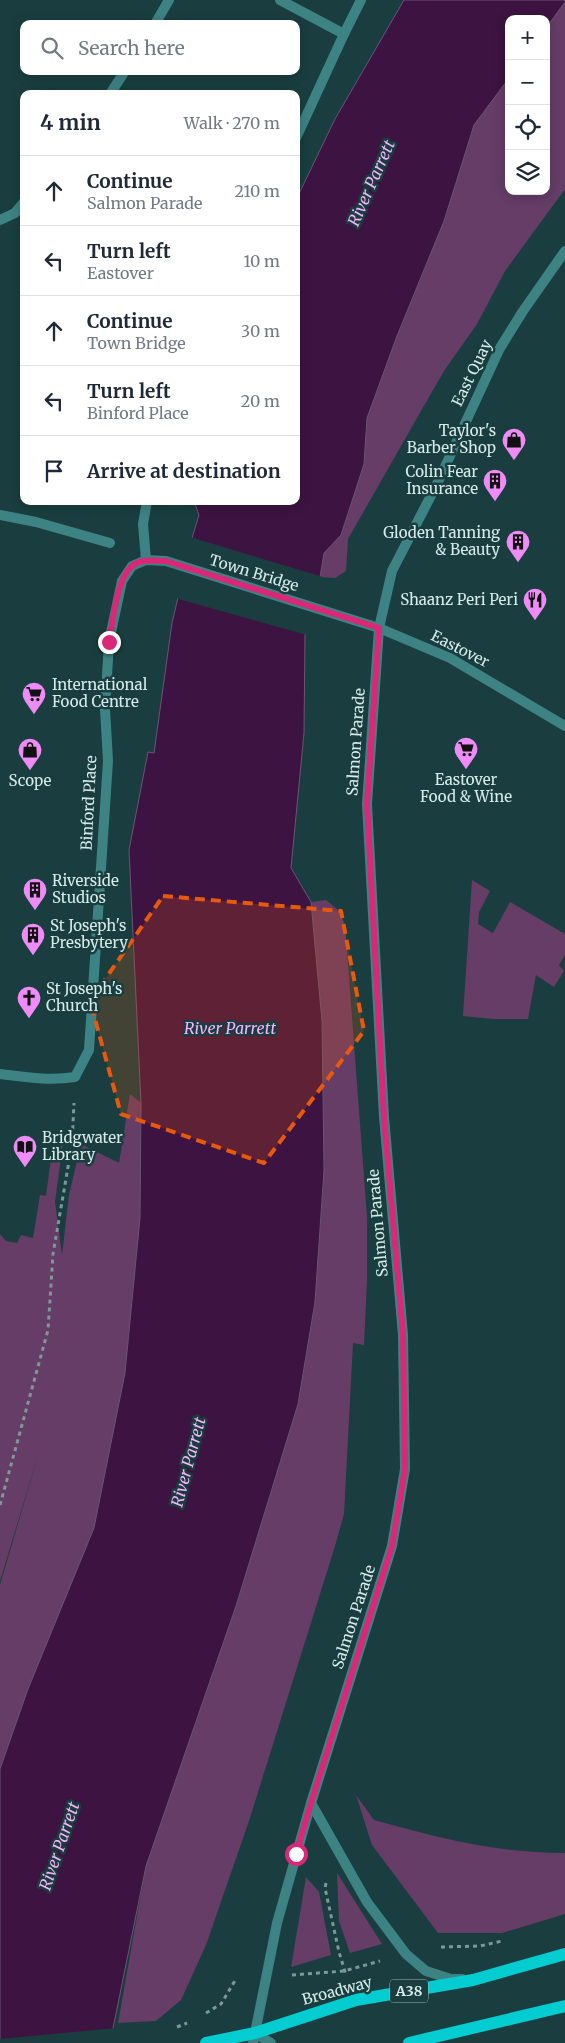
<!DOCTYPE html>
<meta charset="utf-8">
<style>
body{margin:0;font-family:Merriweather,serif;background:#f2f2f3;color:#1f2937}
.controls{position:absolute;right:15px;top:15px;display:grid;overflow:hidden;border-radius:10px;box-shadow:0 2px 12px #0003}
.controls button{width:45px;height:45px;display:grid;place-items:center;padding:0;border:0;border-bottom:1px solid #e0e1e3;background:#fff;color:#1f2937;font:25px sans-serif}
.stop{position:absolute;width:15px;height:15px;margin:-11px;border:4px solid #db2777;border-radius:50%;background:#fff}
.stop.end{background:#db2777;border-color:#fff;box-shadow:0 1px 5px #0008}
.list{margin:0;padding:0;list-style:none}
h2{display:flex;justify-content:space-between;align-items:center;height:65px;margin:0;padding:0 20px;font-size:21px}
h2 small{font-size:16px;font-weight:400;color:#747a83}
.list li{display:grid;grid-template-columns:32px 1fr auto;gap:15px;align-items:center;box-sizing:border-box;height:70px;padding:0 20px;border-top:1px solid #e0e1e3}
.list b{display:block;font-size:19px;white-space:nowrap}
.list p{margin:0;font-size:16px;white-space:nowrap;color:#747a83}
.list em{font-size:16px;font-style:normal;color:#747a83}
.icon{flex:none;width:28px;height:28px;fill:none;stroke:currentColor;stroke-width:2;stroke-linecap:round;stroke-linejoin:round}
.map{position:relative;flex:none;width:565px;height:2043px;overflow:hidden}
.search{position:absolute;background:#fff;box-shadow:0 2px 12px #0003;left:20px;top:20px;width:280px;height:55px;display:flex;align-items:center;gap:12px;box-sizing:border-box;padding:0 18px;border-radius:10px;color:#747a83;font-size:19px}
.panel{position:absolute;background:#fff;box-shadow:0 2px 12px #0003;left:20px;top:90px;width:280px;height:415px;border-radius:10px}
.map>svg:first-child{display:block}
.green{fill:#653d67}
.water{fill:#3d1341;stroke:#6b5474}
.pier{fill:#1a3e3f}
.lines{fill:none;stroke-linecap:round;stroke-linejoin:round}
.path{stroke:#7d9899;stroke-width:3;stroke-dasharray:4 4;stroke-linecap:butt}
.pedestrian{stroke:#3e8384;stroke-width:10}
.minor{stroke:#3e8384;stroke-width:10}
.tertiary{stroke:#3e8384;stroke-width:10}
.primary{stroke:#03cdd1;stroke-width:12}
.route{stroke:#db2777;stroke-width:6}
.marked{fill:#e8590c;fill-opacity:0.2;stroke:#e8590c;stroke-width:4;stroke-dasharray:10 6;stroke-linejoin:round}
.labels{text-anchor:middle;stroke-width:5;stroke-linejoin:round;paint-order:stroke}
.shield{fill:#1a3e3f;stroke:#9eb7b7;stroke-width:1}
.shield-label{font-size:14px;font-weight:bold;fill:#d7ebeb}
.street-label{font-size:15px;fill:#d7ebeb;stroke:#1a3e3f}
.poi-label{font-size:15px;fill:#d7ebeb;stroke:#1a3e3f;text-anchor:start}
.water-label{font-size:16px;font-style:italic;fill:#f9b3fd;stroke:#1a3e3f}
</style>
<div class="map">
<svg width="565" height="2043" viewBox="0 0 565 2043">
<rect width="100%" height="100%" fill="#1a3e3f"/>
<g class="green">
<path d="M565 2V189L505 271 477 324 444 371 421 411 348 539 346 571 335 578 320 577 324 552 341 535 364 464 367 419 397 336 444 221 474 124 509 78V191H546V28Z"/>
<path d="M472 880 490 891 479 912 478 924 493 933 510 902 565 934V955L559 965 564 971 554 987 536 975 528 1019H493L463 1016Z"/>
<path d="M326 900 337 909 345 924 367 1217V1281L364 1345 353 1343 344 1514 335 1546 249 1821 206 1945 181 2000 156 2021 118 2023 146 1866 236 1606 298 1404 315 1302 324 1170 322 1022 311 902Z"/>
<path d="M130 1094 141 1103 140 1218 125 1373 94 1528 28 1689 0 1769V1585L39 1452 0 1581V1234L6 1241 17 1243 21 1235 33 1238 40 1195 46 1196 53 1142 63 1143 55 1202 62 1255 69 1195 81 1144 119 1163Z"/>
<path d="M356 1795 374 1820C439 1838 497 1853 565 1853V1914L502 1933H438L372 1845Z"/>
<path d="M337 1873 382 1944 350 1953 339 1921Z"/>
<path d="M306 1877 319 1892 331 1955 291 1967Z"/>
</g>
<path class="water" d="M404 0H565V2L546 28V19H509V78L474 125 444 221 397 336 367 418 364 464 341 535 324 553 320 577 305 634 304 733 291 868 311 902 322 1021 324 1170 315 1302 298 1404 236 1606 146 1866 110 2043H0V1769L28 1689 94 1528 125 1373 140 1218 141 1103 129 850 148 752 154 753 172 623 192 538 199 515 194 501H296V200L335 119Z"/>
<g class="pier">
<path d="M190 537 323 577 307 635 175 598Z"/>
<path d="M116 2028 113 2043H0V2039Z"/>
</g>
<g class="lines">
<g class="path">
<path d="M0 1505 48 1330 53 1254 72 1144 74 1103"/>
<path d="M326 1883 325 1888 339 1952 346 1975"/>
<path d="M441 1947 480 1946 502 1941"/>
<path d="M292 1975 344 1971 380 1961"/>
<path d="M206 2013 221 2004 236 1979"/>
<path d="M177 2027 187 2023"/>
</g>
<g class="pedestrian">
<path d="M296 138 344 34"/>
<path d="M0 515 36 522 110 543"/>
<path d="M146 560 143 524 147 501"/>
</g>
<g class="minor">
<path d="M280 0 344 34 361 0"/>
<path d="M155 24 169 0"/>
<path d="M110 94 125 71"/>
<path d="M0 220 15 213 24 202"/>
<path d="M0 1074C25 1077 50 1081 75 1077L89 1050 108 761 105 709 109 642 122 581 132 566 146 560 166 561 379 628"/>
<path d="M253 2043 255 2033 271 2043"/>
</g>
<g class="tertiary">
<path d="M379 628 450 658 565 726"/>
<path d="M311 1803 367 1902 406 1954 426 1971 451 1979H462"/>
<path d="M255 2033 277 1923 311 1803 392 1546 405 1469 403 1335 384 1117 367 804 379 628 392 571 437 484 500 348 523 311 565 251"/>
</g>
<g class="primary">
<path d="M206 2043 255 2033 356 2000 473 1980 565 1954"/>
<path d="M409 2043 565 2006"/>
</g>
</g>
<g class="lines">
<path class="route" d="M109 642C113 622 116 581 131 567 140 558 154 561 166 561L379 628 367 804 384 1117 403 1335 405 1469 392 1546 311 1803 296 1854"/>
</g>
<path class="marked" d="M163 896 341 911 364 1031 264 1163 121 1114 90 1001Z"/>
<defs>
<symbol id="shop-pin" viewBox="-11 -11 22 30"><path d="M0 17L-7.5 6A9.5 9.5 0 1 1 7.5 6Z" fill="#ef8bf6" stroke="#1a3e3f"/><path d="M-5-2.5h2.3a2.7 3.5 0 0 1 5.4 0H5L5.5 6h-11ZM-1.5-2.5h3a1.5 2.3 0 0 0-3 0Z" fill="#111"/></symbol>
<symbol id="building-pin" viewBox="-11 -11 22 30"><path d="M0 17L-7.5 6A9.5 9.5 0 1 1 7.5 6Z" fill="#ef8bf6" stroke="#1a3e3f"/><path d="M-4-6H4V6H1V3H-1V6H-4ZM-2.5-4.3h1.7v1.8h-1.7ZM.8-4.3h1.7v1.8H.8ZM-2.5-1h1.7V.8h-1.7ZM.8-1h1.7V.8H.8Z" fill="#111"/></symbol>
<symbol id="restaurant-pin" viewBox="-11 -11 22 30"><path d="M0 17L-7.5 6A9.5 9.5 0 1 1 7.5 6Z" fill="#ef8bf6" stroke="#1a3e3f"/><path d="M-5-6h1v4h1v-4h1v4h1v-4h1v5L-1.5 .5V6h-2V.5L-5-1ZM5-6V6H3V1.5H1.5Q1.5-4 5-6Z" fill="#111"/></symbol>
<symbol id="supermarket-pin" viewBox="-11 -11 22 30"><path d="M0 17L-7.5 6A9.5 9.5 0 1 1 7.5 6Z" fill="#ef8bf6" stroke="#1a3e3f"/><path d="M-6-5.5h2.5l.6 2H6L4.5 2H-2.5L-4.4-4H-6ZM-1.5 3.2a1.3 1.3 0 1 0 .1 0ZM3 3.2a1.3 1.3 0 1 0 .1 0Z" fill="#111"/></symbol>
<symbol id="church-pin" viewBox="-11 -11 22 30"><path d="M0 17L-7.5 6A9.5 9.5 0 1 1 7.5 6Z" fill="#ef8bf6" stroke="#1a3e3f"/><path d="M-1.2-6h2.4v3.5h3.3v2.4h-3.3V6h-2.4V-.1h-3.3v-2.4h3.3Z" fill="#111"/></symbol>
<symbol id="library-pin" viewBox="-11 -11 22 30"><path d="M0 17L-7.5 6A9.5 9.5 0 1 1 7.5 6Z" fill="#ef8bf6" stroke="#1a3e3f"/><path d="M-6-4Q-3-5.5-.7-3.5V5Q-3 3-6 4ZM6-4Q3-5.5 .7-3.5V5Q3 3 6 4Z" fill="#111"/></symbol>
</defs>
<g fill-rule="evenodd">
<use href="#shop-pin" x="500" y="426" width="28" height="38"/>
<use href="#building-pin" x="481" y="467" width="28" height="38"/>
<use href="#building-pin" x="504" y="528" width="28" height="38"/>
<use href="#restaurant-pin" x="521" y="586" width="28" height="38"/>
<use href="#supermarket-pin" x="20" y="680" width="28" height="38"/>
<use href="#supermarket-pin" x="452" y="735" width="28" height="38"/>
<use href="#shop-pin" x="16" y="736" width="28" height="38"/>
<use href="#building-pin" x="21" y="876" width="28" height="38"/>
<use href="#building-pin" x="19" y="921" width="28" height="38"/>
<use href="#church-pin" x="15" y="984" width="28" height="38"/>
<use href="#library-pin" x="11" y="1133" width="28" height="38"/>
</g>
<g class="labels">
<rect class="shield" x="390" y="1979.5" width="38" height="23" rx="4"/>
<g class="shield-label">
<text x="409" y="1996">A38</text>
</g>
<g class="street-label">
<text transform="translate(472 373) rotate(-64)" y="5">East Quay</text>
<text transform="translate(254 573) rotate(17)" y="5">Town Bridge</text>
<text transform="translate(460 649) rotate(27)" y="5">Eastover</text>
<text transform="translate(356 742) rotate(-86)" y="5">Salmon Parade</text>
<text transform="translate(89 803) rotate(-87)" y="5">Binford Place</text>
<text transform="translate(378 1223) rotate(-95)" y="5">Salmon Parade</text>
<text transform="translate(354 1617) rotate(-72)" y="5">Salmon Parade</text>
<text transform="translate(337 1991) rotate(-15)" y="5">Broadway</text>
</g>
<g class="poi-label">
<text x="496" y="436" text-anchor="end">Taylor's<tspan x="496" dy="17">Barber Shop</tspan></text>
<text x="478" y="477" text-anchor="end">Colin Fear<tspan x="478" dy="17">Insurance</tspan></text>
<text x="500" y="538" text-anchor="end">Gloden Tanning<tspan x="500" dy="17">&amp; Beauty</tspan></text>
<text x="518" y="605" text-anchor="end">Shaanz Peri Peri</text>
<text x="52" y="690">International<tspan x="52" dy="17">Food Centre</tspan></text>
<text x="466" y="785" text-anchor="middle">Eastover<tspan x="466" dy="17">Food &amp; Wine</tspan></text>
<text x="30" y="786" text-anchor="middle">Scope</text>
<text x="52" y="886">Riverside<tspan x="52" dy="17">Studios</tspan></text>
<text x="50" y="931">St Joseph's<tspan x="50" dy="17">Presbytery</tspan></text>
<text x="46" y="994">St Joseph's<tspan x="46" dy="17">Church</tspan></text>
<text x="42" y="1143">Bridgwater<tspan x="42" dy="17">Library</tspan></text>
</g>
<g class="water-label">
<text transform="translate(371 183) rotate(-66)" y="6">River Parrett</text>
<text x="230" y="1034">River Parrett</text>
<text transform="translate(188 1462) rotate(-75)" y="6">River Parrett</text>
<text transform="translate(59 1846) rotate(-71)" y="6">River Parrett</text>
</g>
</g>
</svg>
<div class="controls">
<button>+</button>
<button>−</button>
<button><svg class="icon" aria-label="locate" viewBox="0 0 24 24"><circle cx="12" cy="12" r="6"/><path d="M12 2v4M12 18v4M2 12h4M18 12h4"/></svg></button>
<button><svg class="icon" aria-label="layers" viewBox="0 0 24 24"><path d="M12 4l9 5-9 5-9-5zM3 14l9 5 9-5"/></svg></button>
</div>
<div class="stop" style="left:296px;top:1854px"></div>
<div class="stop end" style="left:109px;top:642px"></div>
<div class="search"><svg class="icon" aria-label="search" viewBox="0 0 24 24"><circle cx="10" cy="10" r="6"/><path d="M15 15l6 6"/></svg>Search here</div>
<section class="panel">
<h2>4 min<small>Walk · 270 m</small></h2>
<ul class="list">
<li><svg class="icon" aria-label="ahead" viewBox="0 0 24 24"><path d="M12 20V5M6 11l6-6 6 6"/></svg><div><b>Continue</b><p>Salmon Parade</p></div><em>210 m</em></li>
<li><svg class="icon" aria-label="left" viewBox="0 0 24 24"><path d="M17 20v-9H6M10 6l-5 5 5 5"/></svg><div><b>Turn left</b><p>Eastover</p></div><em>10 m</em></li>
<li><svg class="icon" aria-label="ahead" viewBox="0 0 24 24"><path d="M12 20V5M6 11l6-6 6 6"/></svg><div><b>Continue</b><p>Town Bridge</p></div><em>30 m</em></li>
<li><svg class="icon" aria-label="left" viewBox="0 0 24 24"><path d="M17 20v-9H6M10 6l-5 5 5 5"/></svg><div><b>Turn left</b><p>Binford Place</p></div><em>20 m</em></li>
<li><svg class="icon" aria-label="arrive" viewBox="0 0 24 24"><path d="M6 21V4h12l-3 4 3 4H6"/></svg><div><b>Arrive at destination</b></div></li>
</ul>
</section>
</div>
